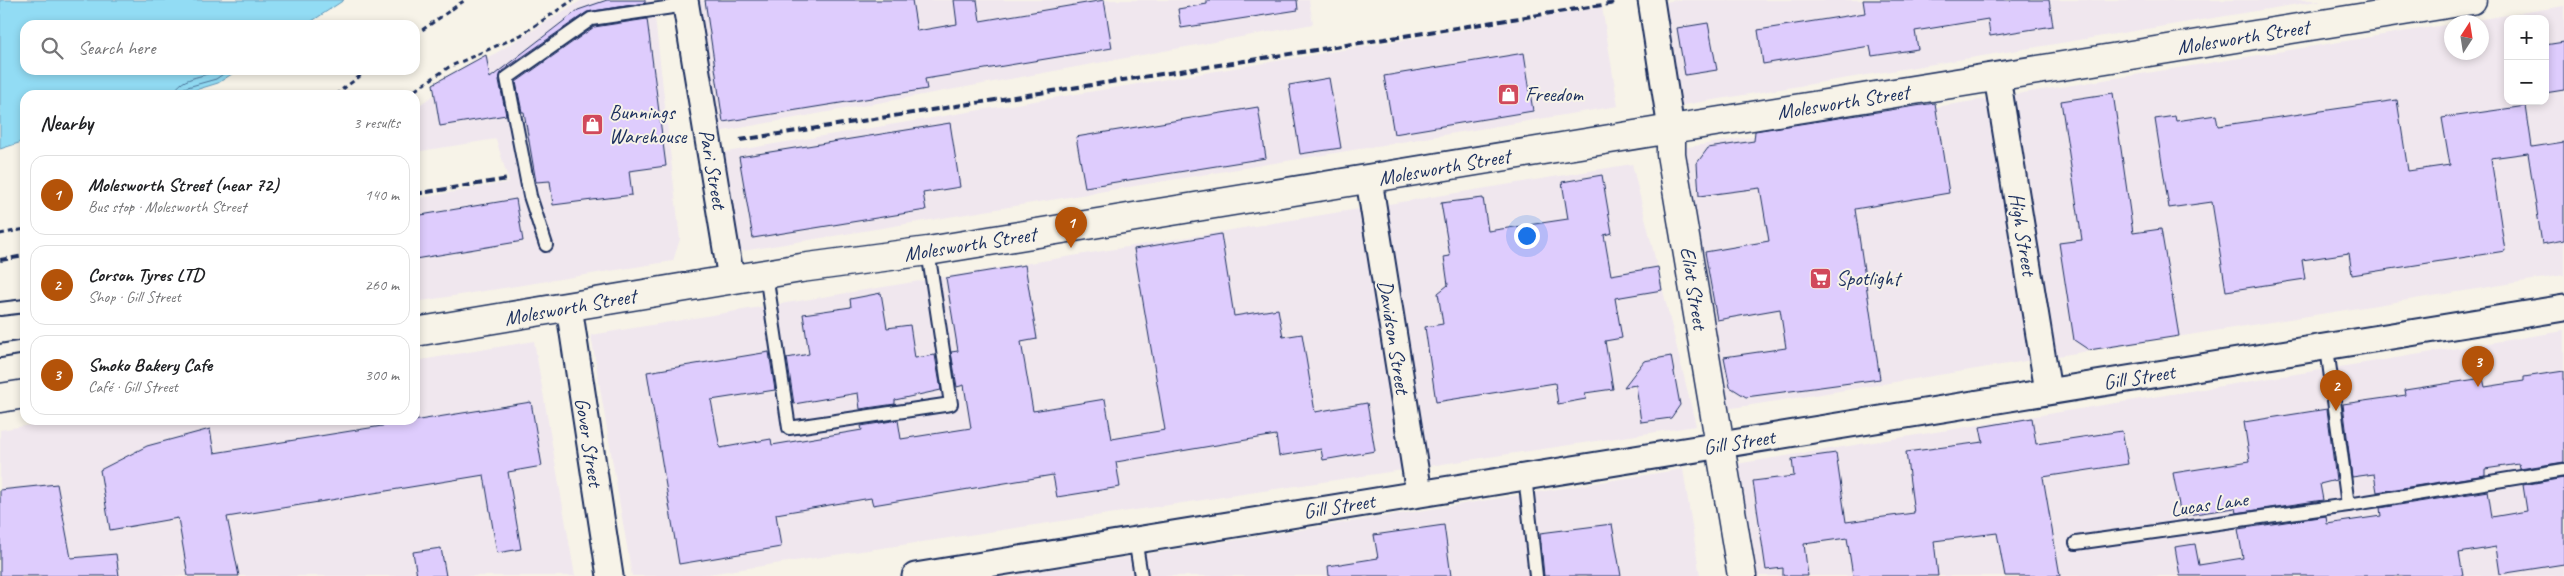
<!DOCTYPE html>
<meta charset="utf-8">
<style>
body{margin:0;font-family:Caveat,sans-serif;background:#f2f2f2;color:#202124}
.controls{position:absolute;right:15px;top:15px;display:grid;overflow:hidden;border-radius:10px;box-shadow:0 2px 8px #0003}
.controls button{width:45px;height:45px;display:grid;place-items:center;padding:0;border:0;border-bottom:1px solid #e0e0e0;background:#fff;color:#202124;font:25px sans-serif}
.compass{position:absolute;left:2444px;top:15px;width:45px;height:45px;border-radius:50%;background:#fff;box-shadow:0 2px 8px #0003;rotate:12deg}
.you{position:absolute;left:1526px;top:235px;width:18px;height:18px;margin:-12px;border:4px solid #fff;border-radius:50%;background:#1a73e8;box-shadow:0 0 0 8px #1a73e833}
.badge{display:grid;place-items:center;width:32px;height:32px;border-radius:50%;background:#b45309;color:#fff;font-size:16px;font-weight:700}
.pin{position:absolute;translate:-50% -41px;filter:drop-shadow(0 1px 2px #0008)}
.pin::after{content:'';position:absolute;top:26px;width:18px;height:15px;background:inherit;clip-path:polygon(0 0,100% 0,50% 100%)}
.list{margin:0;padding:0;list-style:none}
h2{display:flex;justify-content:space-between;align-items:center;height:65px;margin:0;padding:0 20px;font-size:21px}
h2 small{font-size:16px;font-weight:400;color:#757577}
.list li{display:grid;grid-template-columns:32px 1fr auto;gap:15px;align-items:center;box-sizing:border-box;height:80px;margin:0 10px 10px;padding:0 10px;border:1px solid #e0e0e0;border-radius:15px}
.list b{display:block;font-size:19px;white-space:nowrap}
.list p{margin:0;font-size:16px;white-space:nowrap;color:#757577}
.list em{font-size:16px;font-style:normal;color:#757577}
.icon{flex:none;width:28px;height:28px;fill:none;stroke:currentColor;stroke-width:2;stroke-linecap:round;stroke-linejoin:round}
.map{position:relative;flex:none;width:2564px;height:576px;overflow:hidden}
.search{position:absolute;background:#fff;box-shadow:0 2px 8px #0003;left:20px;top:20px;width:400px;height:55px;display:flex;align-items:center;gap:12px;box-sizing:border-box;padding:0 18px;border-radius:15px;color:#757577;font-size:19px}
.panel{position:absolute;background:#fff;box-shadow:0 2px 8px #0003;left:20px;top:90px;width:400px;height:335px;border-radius:15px}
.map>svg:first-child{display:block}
.built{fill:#f0e7ee;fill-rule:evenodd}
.water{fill:#92dcf4;stroke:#6297b8}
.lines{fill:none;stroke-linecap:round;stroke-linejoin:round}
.shore{stroke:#4b749a;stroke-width:1}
.building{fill:#deccfd;stroke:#1b2f5e}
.service-casing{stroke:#1b2f5e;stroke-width:16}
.minor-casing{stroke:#1b2f5e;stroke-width:29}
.secondary-casing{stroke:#1b2f5e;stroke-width:31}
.trunk-casing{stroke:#1b2f5e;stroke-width:31}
.path{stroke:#1b2f5e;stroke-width:3;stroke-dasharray:5 4;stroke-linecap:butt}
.service{stroke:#f7f3e8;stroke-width:12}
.minor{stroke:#f7f3e8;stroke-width:25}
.secondary{stroke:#f7f3e8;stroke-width:28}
.trunk{stroke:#f7f3e8;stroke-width:28}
.rail{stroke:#1b2f5e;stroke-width:4;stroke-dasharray:8 4;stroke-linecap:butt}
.labels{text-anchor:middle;stroke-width:4;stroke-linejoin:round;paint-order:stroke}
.street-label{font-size:21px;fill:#1b2f5e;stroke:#f7f3e8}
.poi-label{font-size:21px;fill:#1b2f5e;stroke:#f7f3e8;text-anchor:start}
</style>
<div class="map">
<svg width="2564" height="576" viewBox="0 0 2564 576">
<rect width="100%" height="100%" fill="#f7f3e8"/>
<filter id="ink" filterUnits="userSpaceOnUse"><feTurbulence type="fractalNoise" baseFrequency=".02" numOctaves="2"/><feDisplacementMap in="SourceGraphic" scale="10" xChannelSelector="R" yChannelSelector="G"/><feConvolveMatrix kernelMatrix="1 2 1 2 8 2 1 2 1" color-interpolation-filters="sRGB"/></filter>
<g filter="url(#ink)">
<g class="built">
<path d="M582 0H653L680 239 673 261 415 302V199L509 182 496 139 415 152V108L483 61Z"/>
<path d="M688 0H1309L1313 24 707 134Z"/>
<path d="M1677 0H2323L1677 106 1660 3Z"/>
<path d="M2564 6V275L1726 409 1682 148 2451 24 2452 52H2482V22H2463ZM2508 19H2545V101H2508Z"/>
<path d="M1602 7 1618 106 731 253 714 154Z"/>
<path d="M1632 164 1696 426 695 576H632L591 335Z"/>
<path d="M2564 331V576H1755L1736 464Z"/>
<path d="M534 341 575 576H0V430L60 420H415V361Z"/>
<path d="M1683 469 1700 576H1008Z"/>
</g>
<path class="water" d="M0 0H344L306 25H25V70H238L218 83 179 95H25V141L0 149Z"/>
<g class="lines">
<g class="shore">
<path d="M175 95C176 76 205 78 217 70"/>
<path d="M181 95 184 88 216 79 229 70"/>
</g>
</g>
<g class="building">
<path d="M607 0H645V3L587 12 502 71 499 80 506 115 440 126 433 84 486 55 490 78 578 10Z"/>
<path d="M705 0H912L917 31 957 24 954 0H977L980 21 1104 0 1112 48 925 79 927 89 723 122Z"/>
<path d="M1207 0H1297L1298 10 1181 28 1178 9 1207 4Z"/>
<path d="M1863 0H2049L2053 26 1990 36 1988 19 1915 31 1918 49 1872 56 1870 46 1763 64 1758 30 1865 13Z"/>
<path d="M647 19 666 166 629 171 632 195 553 205 550 181 536 182 524 112H522L516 82 594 27Z"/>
<path d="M1708 23 1717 70 1685 75 1677 28Z"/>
<path d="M2564 42V90L2545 93V45Z"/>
<path d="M1524 53 1533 111 1394 134 1384 76Z"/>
<path d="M1329 78 1341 148 1300 154 1289 85Z"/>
<path d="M2113 93 2133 233 2161 229 2179 336 2089 350 2074 340 2059 243 2082 240 2061 101Z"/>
<path d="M2397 100 2408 171 2450 165 2442 118 2526 106 2532 147 2564 142V240L2542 244 2528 153 2491 158 2505 251 2352 275 2349 253 2302 260 2305 279 2226 291 2212 202 2169 208 2155 119 2175 116 2176 121 2216 115 2218 126Z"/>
<path d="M1935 103 1949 193 1855 209 1880 379 1746 397 1730 387 1724 357 1786 348 1780 309 1717 320 1705 252 1769 241 1760 188 1699 196 1697 163 1708 148 1754 141 1755 131Z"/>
<path d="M1258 107 1266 158 1085 187 1076 137Z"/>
<path d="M950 123 960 187 923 193 926 210 753 238 739 157Z"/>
<path d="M1602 175 1612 233 1604 235 1611 275 1658 267 1662 290 1615 298 1622 338 1605 341 1613 389 1585 393 1586 399 1558 404 1555 383 1436 402 1425 327 1443 324 1438 293 1448 285 1444 257 1450 256 1441 203 1483 198 1488 231 1568 219 1562 182Z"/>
<path d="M516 199 523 241 415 259V216Z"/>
<path d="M1221 234 1234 316 1278 309 1283 337 1302 334 1315 412 1367 403 1375 451 1323 460 1321 449 1279 456 1276 435 1116 462 1120 487 1057 497 1053 475 873 505 871 498 776 514 781 547 679 564 647 372 769 352 775 390 711 400 720 448 771 439 772 445 862 430 861 426 898 420 901 439 971 428 964 385 957 387 951 352 958 351 946 278 1025 265 1037 339 1021 342 1033 411 1105 399 1112 439 1165 430 1134 249Z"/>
<path d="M881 293 887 328 910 325 915 358 935 355 941 390 895 400V404L860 409 858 393 794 404 787 358 809 354 803 314 851 307 850 299Z"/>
<path d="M1671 356 1680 405 1671 418 1641 422 1636 385 1624 387 1644 361Z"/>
<path d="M2564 371V462L2520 469 2519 464 2485 469V475L2377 492 2374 474 2352 477 2343 404 2406 395 2405 390 2483 378 2485 387 2524 381V377Z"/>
<path d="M531 402 542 466 508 472 521 549 497 553 484 475 227 517 239 576H188L178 518 110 530 100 470 147 446 210 429 214 453Z"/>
<path d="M2327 409 2336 480 2320 484 2323 500 2236 513 2235 508 2181 516 2173 473 2250 461 2244 422Z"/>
<path d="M2032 418 2036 444 2122 431 2128 464 2043 477 2060 576H2005L1997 533 1934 541 1938 576H1853L1847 538 1804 544 1808 576H1783V568L1766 570 1753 481 1794 476 1792 459 1836 453 1846 522 1914 513 1906 452 1983 442 1980 427Z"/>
<path d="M2564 478V564L2500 574 2496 547 2459 553 2463 576H2180L2175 547 2195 544 2199 565 2243 558 2238 529 2326 516 2327 524 2381 516 2380 508 2488 491 2492 517 2527 511 2523 485Z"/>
<path d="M57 484 71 558 116 554 119 576H0V490Z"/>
<path d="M1612 524 1621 576H1544L1540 533Z"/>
<path d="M1444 525 1451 576H1329L1328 566 1378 558 1374 535Z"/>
<path d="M441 548 446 576H417L413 552Z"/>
</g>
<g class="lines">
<defs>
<g id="service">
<path d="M546 245 530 196 507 78 591 19 686 5"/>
<path d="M766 274 789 428 951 404 928 251"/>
<path d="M0 309 25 306"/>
<path d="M2327 348 2348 505 2564 470"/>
<path d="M0 351 25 347"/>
<path d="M1525 476 1536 576"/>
<path d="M1135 539 1141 576"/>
<path d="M2076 543 2348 505"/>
</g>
<g id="minor">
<path d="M685 0 731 279"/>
<path d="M1651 0 1671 129"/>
<path d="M1997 77 2048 391"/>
<path d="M1369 180 1419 493"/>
<path d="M569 307 610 576"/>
<path d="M915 576 2564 308"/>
</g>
<path id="secondary" d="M1671 129 2472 0"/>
<g id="trunk">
<path d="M415 332 801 268 928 251 1671 129V154L1742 576"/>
<path d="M0 398 25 394"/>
</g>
</defs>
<use href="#service" class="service-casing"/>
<use href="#minor" class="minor-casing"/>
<use href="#secondary" class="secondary-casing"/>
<use href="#trunk" class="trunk-casing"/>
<g class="path">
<path d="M415 35 465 0"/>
<path d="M335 95 368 70"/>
<path d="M408 95 449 67 521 35 573 0"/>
<path d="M0 234 25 229"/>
</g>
<use href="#service" class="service"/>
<use href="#minor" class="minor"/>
<use href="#secondary" class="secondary"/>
<use href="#trunk" class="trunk"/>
<g class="rail">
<path d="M740 140 1615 3"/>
<path d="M415 194 508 179"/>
<path d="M0 260 25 256"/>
</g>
</g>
</g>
<defs>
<symbol id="shop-square" viewBox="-11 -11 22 22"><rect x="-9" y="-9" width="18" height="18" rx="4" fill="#d1495b" stroke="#f7f3e8"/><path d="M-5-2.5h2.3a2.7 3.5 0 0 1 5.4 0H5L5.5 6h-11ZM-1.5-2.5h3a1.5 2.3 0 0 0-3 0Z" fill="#fff"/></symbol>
<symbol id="supermarket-square" viewBox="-11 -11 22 22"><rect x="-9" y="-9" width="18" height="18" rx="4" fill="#d1495b" stroke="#f7f3e8"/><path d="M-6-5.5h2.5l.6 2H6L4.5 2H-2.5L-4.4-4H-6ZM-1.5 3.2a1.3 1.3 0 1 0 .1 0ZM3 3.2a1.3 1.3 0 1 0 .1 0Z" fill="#fff"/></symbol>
</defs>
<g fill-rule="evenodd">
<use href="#shop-square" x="1496" y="82" width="25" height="25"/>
<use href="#shop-square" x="580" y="112" width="25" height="25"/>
<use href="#supermarket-square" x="1808" y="266" width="25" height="25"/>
</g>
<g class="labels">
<g class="street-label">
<text transform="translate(2243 37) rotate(-9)" y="7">Molesworth Street</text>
<text transform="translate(1843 102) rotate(-9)" y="7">Molesworth Street</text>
<text transform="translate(1444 167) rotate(-10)" y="7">Molesworth Street</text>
<text transform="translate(713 169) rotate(80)" y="7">Pari Street</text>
<text transform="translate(2023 234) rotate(81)" y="7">High Street</text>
<text transform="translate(970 244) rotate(-9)" y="7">Molesworth Street</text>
<text transform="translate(1694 288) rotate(81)" y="7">Eliot Street</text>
<text transform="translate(570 307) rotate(-10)" y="7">Molesworth Street</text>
<text transform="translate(1394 337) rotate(81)" y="7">Davidson Street</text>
<text transform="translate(2139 377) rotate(-9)" y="7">Gill Street</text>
<text transform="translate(589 442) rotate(81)" y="7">Gover Street</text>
<text transform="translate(1739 442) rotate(-9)" y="7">Gill Street</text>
<text transform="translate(2209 504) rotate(-8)" y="7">Lucas Lane</text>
<text transform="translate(1339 506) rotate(-9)" y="7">Gill Street</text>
</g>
<g class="poi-label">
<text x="1525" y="101">Freedom</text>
<text x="609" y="119">Bunnings<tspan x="609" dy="24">Warehouse</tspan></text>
<text x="1836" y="285">Spotlight</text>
</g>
</g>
</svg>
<div class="controls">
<button>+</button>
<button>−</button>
</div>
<svg class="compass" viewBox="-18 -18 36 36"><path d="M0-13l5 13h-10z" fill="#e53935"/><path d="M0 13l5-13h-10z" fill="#757577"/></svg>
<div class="you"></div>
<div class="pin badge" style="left:1071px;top:248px">1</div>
<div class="pin badge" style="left:2336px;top:411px">2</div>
<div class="pin badge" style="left:2478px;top:387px">3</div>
<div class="search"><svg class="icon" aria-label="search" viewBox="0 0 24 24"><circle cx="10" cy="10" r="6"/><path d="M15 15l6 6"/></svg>Search here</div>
<section class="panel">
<h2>Nearby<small>3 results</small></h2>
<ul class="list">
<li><span class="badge">1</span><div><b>Molesworth Street (near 72)</b><p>Bus stop · Molesworth Street</p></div><em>140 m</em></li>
<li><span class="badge">2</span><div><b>Corson Tyres LTD</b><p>Shop · Gill Street</p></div><em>260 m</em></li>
<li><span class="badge">3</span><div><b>Smoko Bakery Cafe</b><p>Café · Gill Street</p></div><em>300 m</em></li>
</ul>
</section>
</div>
